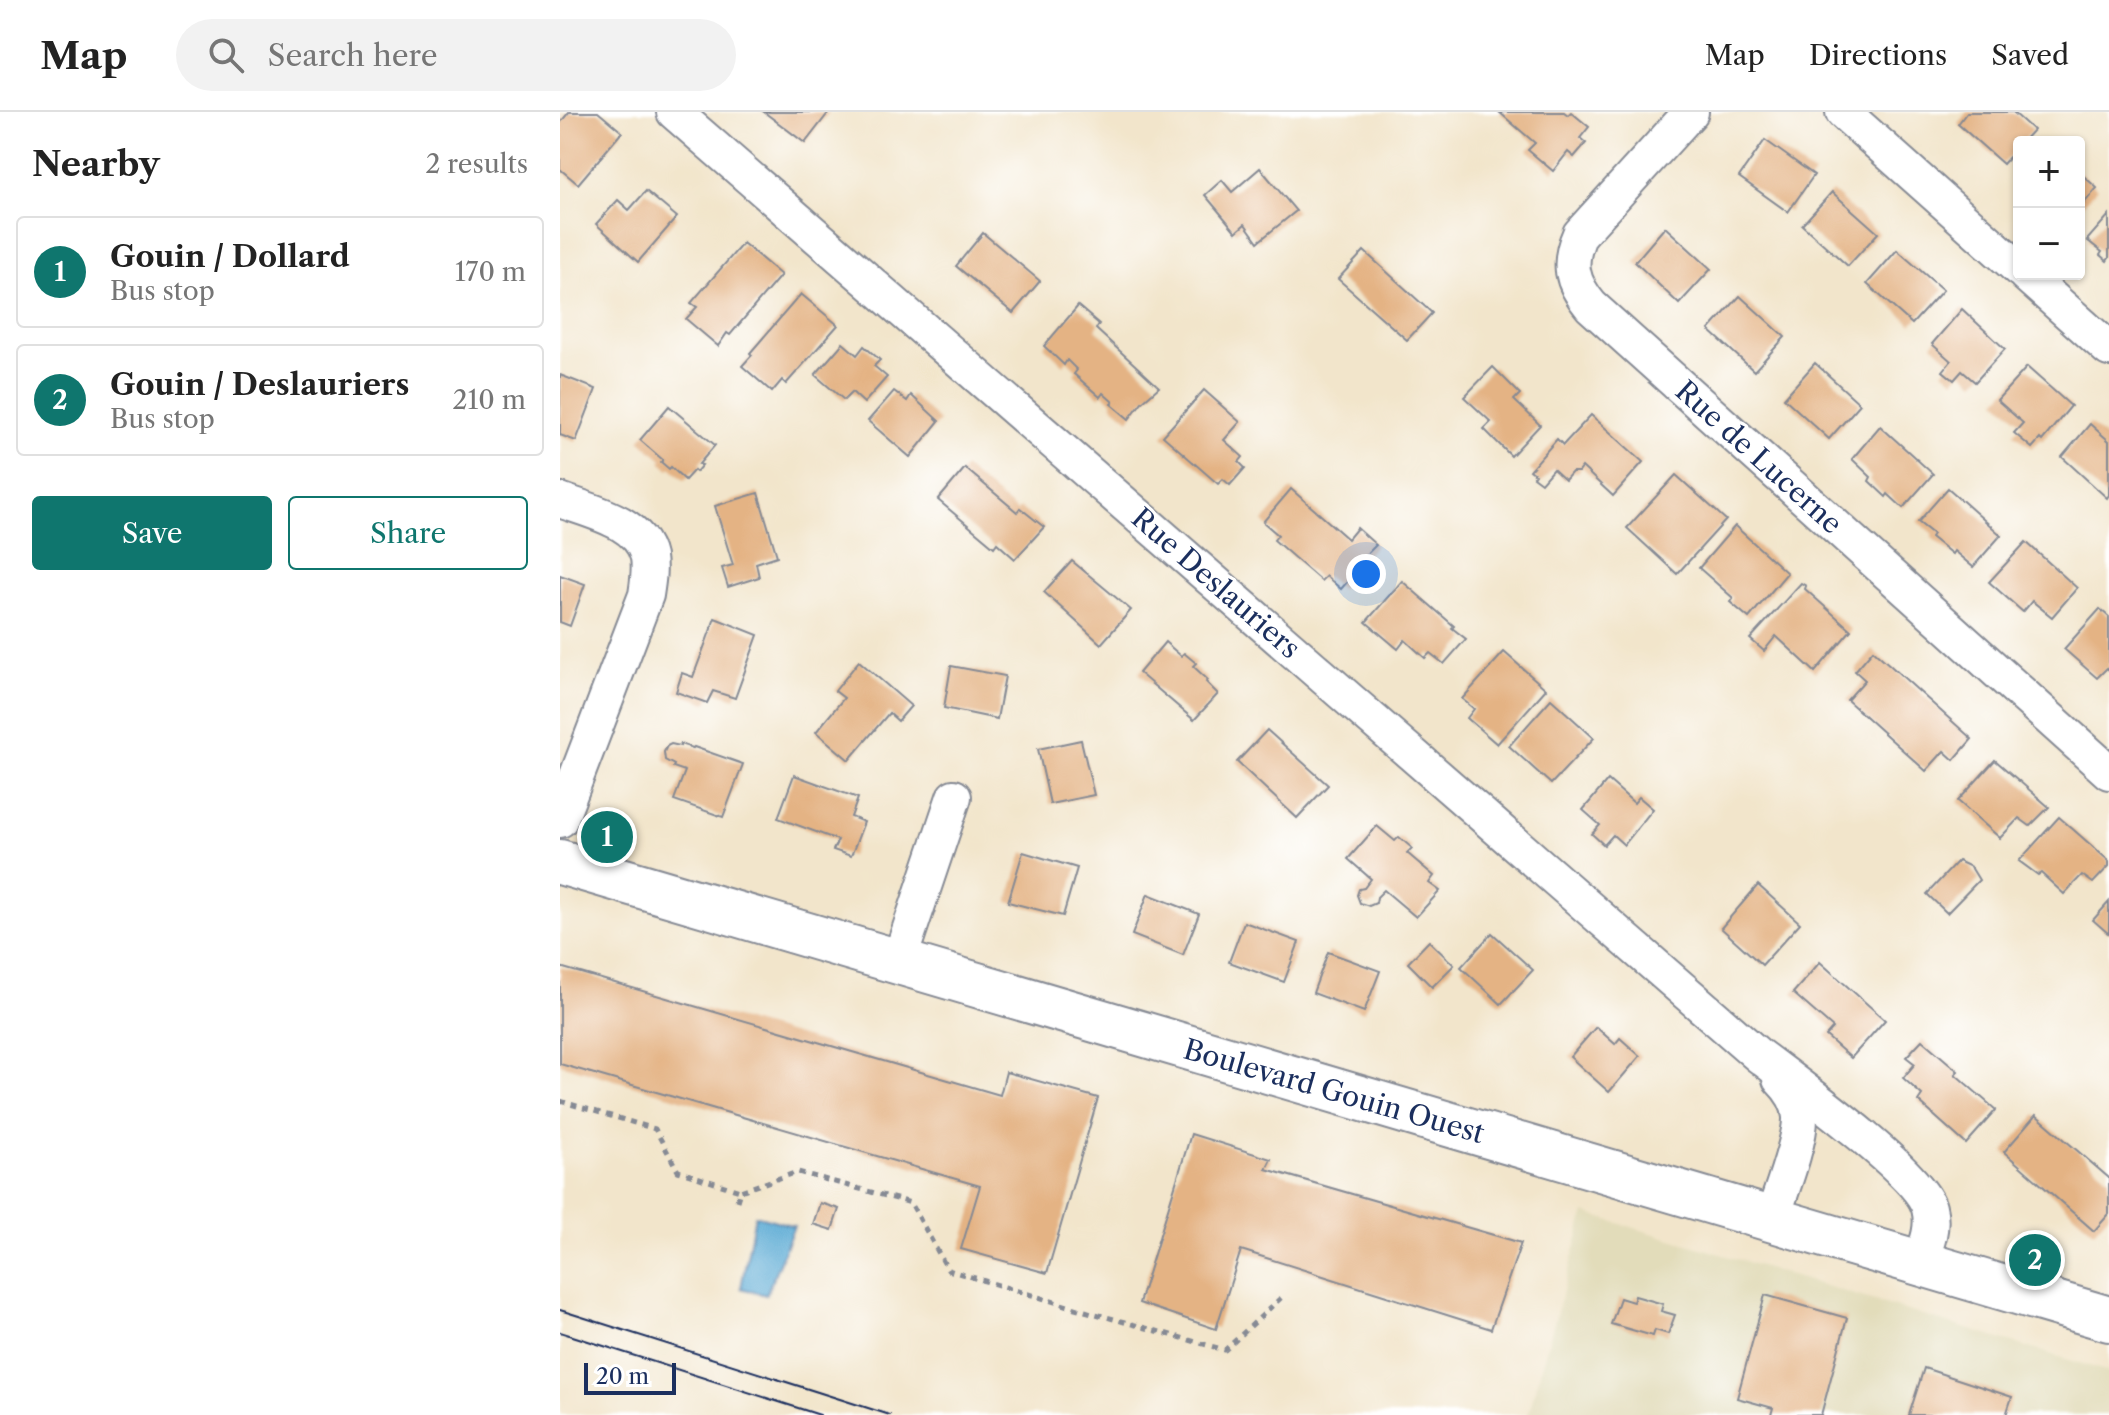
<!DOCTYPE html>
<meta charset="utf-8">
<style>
body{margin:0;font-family:"Libre Caslon Text",serif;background:#f2f2f2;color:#222}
.controls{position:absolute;right:24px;top:24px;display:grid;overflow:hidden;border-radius:8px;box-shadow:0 2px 6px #0004}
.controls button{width:72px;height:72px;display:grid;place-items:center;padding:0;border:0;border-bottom:2px solid #e0e0e0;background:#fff;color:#222;font:40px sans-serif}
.scale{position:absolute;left:24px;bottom:20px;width:92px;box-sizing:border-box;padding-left:8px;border:4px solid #1b2f5e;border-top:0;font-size:22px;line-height:28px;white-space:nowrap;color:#1b2f5e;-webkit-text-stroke:6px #fff;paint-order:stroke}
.you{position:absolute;left:806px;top:462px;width:28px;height:28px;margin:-20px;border:6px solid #fff;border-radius:50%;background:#1a73e8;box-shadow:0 0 0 12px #1a73e833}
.badge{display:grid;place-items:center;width:52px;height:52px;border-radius:50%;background:#0f766e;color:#fff;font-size:26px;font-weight:700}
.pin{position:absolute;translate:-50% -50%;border:4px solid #fff;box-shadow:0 2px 8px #0006}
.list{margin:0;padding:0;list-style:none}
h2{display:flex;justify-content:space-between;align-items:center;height:104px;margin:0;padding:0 32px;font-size:34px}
h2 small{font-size:26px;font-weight:400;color:#767676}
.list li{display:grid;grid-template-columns:52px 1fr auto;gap:24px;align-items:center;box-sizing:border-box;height:112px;margin:0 16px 16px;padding:0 16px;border:2px solid #e0e0e0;border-radius:8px}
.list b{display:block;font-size:30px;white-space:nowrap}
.list p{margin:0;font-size:26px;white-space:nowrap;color:#767676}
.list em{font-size:26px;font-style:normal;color:#767676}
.actions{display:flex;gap:16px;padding:24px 32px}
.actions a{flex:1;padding:18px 0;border:2px solid #0f766e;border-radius:8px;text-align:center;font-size:28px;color:#0f766e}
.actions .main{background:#0f766e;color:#fff}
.icon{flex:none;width:44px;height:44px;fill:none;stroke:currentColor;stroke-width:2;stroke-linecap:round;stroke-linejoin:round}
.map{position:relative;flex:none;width:1549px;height:1303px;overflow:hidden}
header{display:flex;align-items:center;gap:48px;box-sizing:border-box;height:112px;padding:0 40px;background:#fff;border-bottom:2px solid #e0e0e0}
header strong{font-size:38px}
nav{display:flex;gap:44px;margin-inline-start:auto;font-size:28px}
.search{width:560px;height:72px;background:#f2f2f2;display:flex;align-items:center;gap:20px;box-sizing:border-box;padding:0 28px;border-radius:44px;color:#767676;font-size:30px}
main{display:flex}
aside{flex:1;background:#fff}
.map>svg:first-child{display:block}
.built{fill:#e2dcba}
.water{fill:#58a9d3;stroke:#3a6c98;stroke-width:2}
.building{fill:#e4b384}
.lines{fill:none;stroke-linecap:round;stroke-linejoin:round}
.street-casing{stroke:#868a94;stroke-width:38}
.secondary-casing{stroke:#868a94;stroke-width:48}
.path{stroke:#868a94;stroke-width:5;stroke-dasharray:6 6;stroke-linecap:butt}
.street{stroke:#fff;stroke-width:34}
.secondary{stroke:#fff;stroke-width:44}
.tram{stroke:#1b2f5e;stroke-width:2}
.labels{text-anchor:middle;stroke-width:6;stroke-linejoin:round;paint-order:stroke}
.street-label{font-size:28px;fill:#1b2f5e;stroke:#fff}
</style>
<header>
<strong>Map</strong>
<div class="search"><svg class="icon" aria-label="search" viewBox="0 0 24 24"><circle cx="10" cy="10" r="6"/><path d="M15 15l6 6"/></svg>Search here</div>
<nav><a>Map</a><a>Directions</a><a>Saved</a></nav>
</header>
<main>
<aside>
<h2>Nearby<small>2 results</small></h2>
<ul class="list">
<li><span class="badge">1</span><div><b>Gouin / Dollard</b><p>Bus stop</p></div><em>170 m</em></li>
<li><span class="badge">2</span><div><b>Gouin / Deslauriers</b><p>Bus stop</p></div><em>210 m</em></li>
</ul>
<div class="actions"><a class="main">Save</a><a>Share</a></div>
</aside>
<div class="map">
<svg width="1549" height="1303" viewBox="0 0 1549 1303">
<rect width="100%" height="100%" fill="#fff"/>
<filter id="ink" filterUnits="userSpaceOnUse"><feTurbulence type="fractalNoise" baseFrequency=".0125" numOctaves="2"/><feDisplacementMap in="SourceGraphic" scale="16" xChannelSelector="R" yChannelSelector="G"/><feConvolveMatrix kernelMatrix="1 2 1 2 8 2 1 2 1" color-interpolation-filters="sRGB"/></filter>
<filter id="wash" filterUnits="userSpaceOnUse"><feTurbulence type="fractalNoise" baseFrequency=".006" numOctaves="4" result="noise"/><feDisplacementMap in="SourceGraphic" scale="32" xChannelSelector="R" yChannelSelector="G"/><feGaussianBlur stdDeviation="1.8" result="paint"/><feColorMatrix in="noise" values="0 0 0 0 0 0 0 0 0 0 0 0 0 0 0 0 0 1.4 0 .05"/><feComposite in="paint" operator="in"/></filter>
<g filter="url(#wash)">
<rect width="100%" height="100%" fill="#f2e5cb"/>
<path class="built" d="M1025 1101 1549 1260V1303H968Z"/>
<path class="water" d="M195 1103 234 1114 206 1183 181 1176Z"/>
<g id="blocks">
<g class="building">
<path d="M9 0H38L62 20 18 72 0 57V11Z"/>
<path d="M204 0H269L245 31Z"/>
<path d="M939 0H1004L1008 3 1011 0 1029 15 1020 26 1026 31 1014 45 1008 40 993 59 968 38 975 31Z"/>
<path d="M1407 0H1453L1473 18 1462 30H1459V34L1443 52 1398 12Z"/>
<path d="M1205 28 1254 63 1228 100 1179 65Z"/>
<path d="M700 56 736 99 698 130 685 112 676 120 645 83 662 68 672 80Z"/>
<path d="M1519 60 1537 76 1519 97Z"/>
<path d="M86 79 117 105 78 150 36 112 58 88 69 98Z"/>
<path d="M1272 80 1318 121 1288 154 1242 113Z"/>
<path d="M1549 103V146L1547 149 1540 143 1542 140 1527 128Z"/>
<path d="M1105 115 1151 157 1119 192 1075 150Z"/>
<path d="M423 121 480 169 453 201 396 154Z"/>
<path d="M183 131 221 163 170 223 167 221 158 234 126 207 137 195 131 191Z"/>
<path d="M1337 138 1383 178 1352 212 1307 172Z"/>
<path d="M804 139 872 201 847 228 778 167Z"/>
<path d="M241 182 278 213 226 272 222 268 212 280 182 254 192 243 190 241Z"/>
<path d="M1180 184 1225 225 1194 259 1149 218Z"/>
<path d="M518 194 539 212 536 217 599 275 582 290 569 307 551 292 553 290 543 281 540 285 514 262 517 258 507 248 504 253 484 234Z"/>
<path d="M1402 197 1445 237 1415 270 1402 259 1394 268 1383 259 1391 249 1372 232Z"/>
<path d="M283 231 297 243 304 234 320 248 314 254 327 265 304 291 292 280 284 288 255 263Z"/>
<path d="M1255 251 1300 292 1269 327 1224 286Z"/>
<path d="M933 255 960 282 954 288 980 313 951 344 924 317 931 310 904 285Z"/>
<path d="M1467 255 1511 294 1482 329 1480 327 1472 336 1454 321 1463 311 1437 288Z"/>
<path d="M0 263 36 277 16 329 0 323Z"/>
<path d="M644 278 680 310 664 328 683 345 679 350 685 356 670 373 663 367 658 372 603 324Z"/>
<path d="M334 279 347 289 351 283 379 309 350 345 308 309Z"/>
<path d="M109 294 155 333 139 352 142 353 136 360 134 358 125 368 111 355 109 357 101 350 103 348 80 328Z"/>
<path d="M1031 303 1083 350 1053 384 1022 355 1018 360H1012L1005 368 993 357 981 371 973 365 975 362 970 358 997 327 1003 333Z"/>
<path d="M1530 312 1549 329V383L1547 386 1502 345Z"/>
<path d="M1320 314 1373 362 1343 396 1328 382 1326 385 1309 369 1311 365 1292 347Z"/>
<path d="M405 356 457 400 460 396 484 415 455 447 437 431 434 435 378 388Z"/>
<path d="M1116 363 1166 408 1117 462 1067 416Z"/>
<path d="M1388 376 1441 423 1413 455 1394 439 1392 442 1371 425 1373 422 1358 410Z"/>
<path d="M731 377 788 427 797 416 816 433 806 443 809 445 781 477 766 464 761 469 738 449 714 428 718 423 703 410Z"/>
<path d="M198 381 217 444 196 451 199 465 168 475 162 456 173 453 155 394Z"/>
<path d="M1175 414 1227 461 1189 506 1170 490 1173 486 1139 456Z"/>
<path d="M1466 430 1517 476 1492 505 1472 489 1463 500 1429 470Z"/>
<path d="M512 449 571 498 541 532 484 480Z"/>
<path d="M0 463 25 472 10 514 0 510Z"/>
<path d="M842 469 894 514 892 516 906 527 884 552 870 541 865 546 845 528 838 537 806 510Z"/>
<path d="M1241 471 1246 474 1245 477 1291 518 1255 560 1216 524 1204 539 1190 527Z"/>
<path d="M1540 497 1549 505V558L1547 556 1537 566 1504 537Z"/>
<path d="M155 506 198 523 175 586 153 579 147 591 116 580 122 561 133 565Z"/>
<path d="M605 530 621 544 624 541 636 551 633 554 648 568 646 570 658 582 634 608 579 561Z"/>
<path d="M1313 538 1412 627 1394 648 1384 639 1366 659 1287 588 1305 568 1295 559Z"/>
<path d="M944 540 986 577 937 632 907 606 914 597 902 587Z"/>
<path d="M299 549 351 594 338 609 329 601 289 648 256 620 284 586 275 579Z"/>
<path d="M391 554 445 564 437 607 384 596Z"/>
<path d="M991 587 1034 626 991 672 949 634Z"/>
<path d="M707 618 768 673 737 706 677 650Z"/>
<path d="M521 628 534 683 490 692 478 637Z"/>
<path d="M111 632 120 634V632L133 636 134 635 183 652 163 705 114 688 125 659 113 655 114 653 105 648 104 640 107 634Z"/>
<path d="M1435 648 1489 695 1470 714 1459 706 1440 726 1398 689Z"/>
<path d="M234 663 298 686 291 705 304 710 291 744 273 738 278 728 218 706Z"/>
<path d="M1048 668 1074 691 1079 685 1093 697 1064 733 1053 723 1044 733 1032 722 1040 713 1023 698Z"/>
<path d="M1499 705 1549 749V754L1533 771 1522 763 1504 782 1481 761 1478 763 1459 749Z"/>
<path d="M817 714 835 729 839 725 852 736 847 741 874 764 869 771 880 779 856 805 824 778 817 785 816 791 809 794 800 791 797 783 799 777 804 776 811 767 788 747Z"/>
<path d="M463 740 517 756 503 804 448 790Z"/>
<path d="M1398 749 1411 755 1419 768 1387 801 1367 782Z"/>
<path d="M1198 773 1240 811 1202 853 1161 816Z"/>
<path d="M588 782 639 802 623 843 572 823Z"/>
<path d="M1549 790V822L1533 808Z"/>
<path d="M684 810 739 830 724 870 669 850Z"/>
<path d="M932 821 973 858 941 892 901 855Z"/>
<path d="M869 829 894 853 872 875 848 851Z"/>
<path d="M768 840 820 859 804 900 753 881Z"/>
<path d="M1260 850 1325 908 1291 946 1266 924 1273 916 1233 881Z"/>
<path d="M0 855 440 983 446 960 538 986 487 1161 401 1137 420 1074 0 952Z"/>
<path d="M1036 915 1055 932 1060 926 1080 944 1049 980 1010 945Z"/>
<path d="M1362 928 1398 959 1395 962 1436 998 1406 1032 1358 989 1362 983 1343 966 1355 952 1346 945Z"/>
<path d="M1476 1003 1549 1066V1102L1534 1119 1444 1040Z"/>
<path d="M631 1022 711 1047 706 1057 961 1131 931 1217 681 1138 656 1217 579 1191Z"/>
<path d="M260 1091 279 1097 272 1118 253 1112Z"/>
<path d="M1205 1183 1287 1206 1261 1303H1211L1213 1296 1177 1286Z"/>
<path d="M1075 1184 1103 1192 1101 1199 1115 1203 1108 1222 1095 1218 1093 1224 1051 1212 1060 1186 1073 1190Z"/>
<path d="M1364 1256 1452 1285 1446 1303H1349Z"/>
</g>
</g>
</g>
<g filter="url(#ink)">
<use href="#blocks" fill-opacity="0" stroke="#868a94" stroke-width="2"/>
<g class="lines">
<defs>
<g id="street">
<path d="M114 0 1198 943C1232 969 1360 1061 1369 1096 1374 1115 1367 1132 1360 1150"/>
<path d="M1131 0 1020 122C1007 151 1011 170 1031 194L1549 660"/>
<path d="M1283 0 1459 157"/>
<path d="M1465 162 1549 237"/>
<path d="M0 388C29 399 80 409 88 445 90 458 88 470 86 483L0 708"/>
<path d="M339 849 394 685"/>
<path d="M1212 1107C1220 1082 1241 1029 1240 1005 1239 990 1230 977 1220 967"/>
</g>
<path id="secondary" d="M0 750 1549 1207"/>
</defs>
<use href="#street" class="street-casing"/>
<use href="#secondary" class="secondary-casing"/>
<g class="path">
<path d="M0 989 95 1017 118 1059 180 1079"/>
<path d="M177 1089 180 1079 238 1060 351 1091 388 1158 525 1199 665 1238 724 1183"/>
</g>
<use href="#street" class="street"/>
<use href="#secondary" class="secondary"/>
<g class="tram">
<path d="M0 1198 330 1303"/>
<path d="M0 1220 260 1303"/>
</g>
</g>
</g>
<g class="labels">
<g class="street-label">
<text transform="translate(1199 345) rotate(42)" y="10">Rue de Lucerne</text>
<text transform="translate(656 471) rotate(41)" y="10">Rue Deslauriers</text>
<text transform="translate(774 979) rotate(16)" y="10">Boulevard Gouin Ouest</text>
</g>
</g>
</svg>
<div class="controls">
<button>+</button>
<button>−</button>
</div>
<div class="scale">20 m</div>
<div class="you"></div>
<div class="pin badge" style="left:47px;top:725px">1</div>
<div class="pin badge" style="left:1475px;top:1148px">2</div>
</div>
</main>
